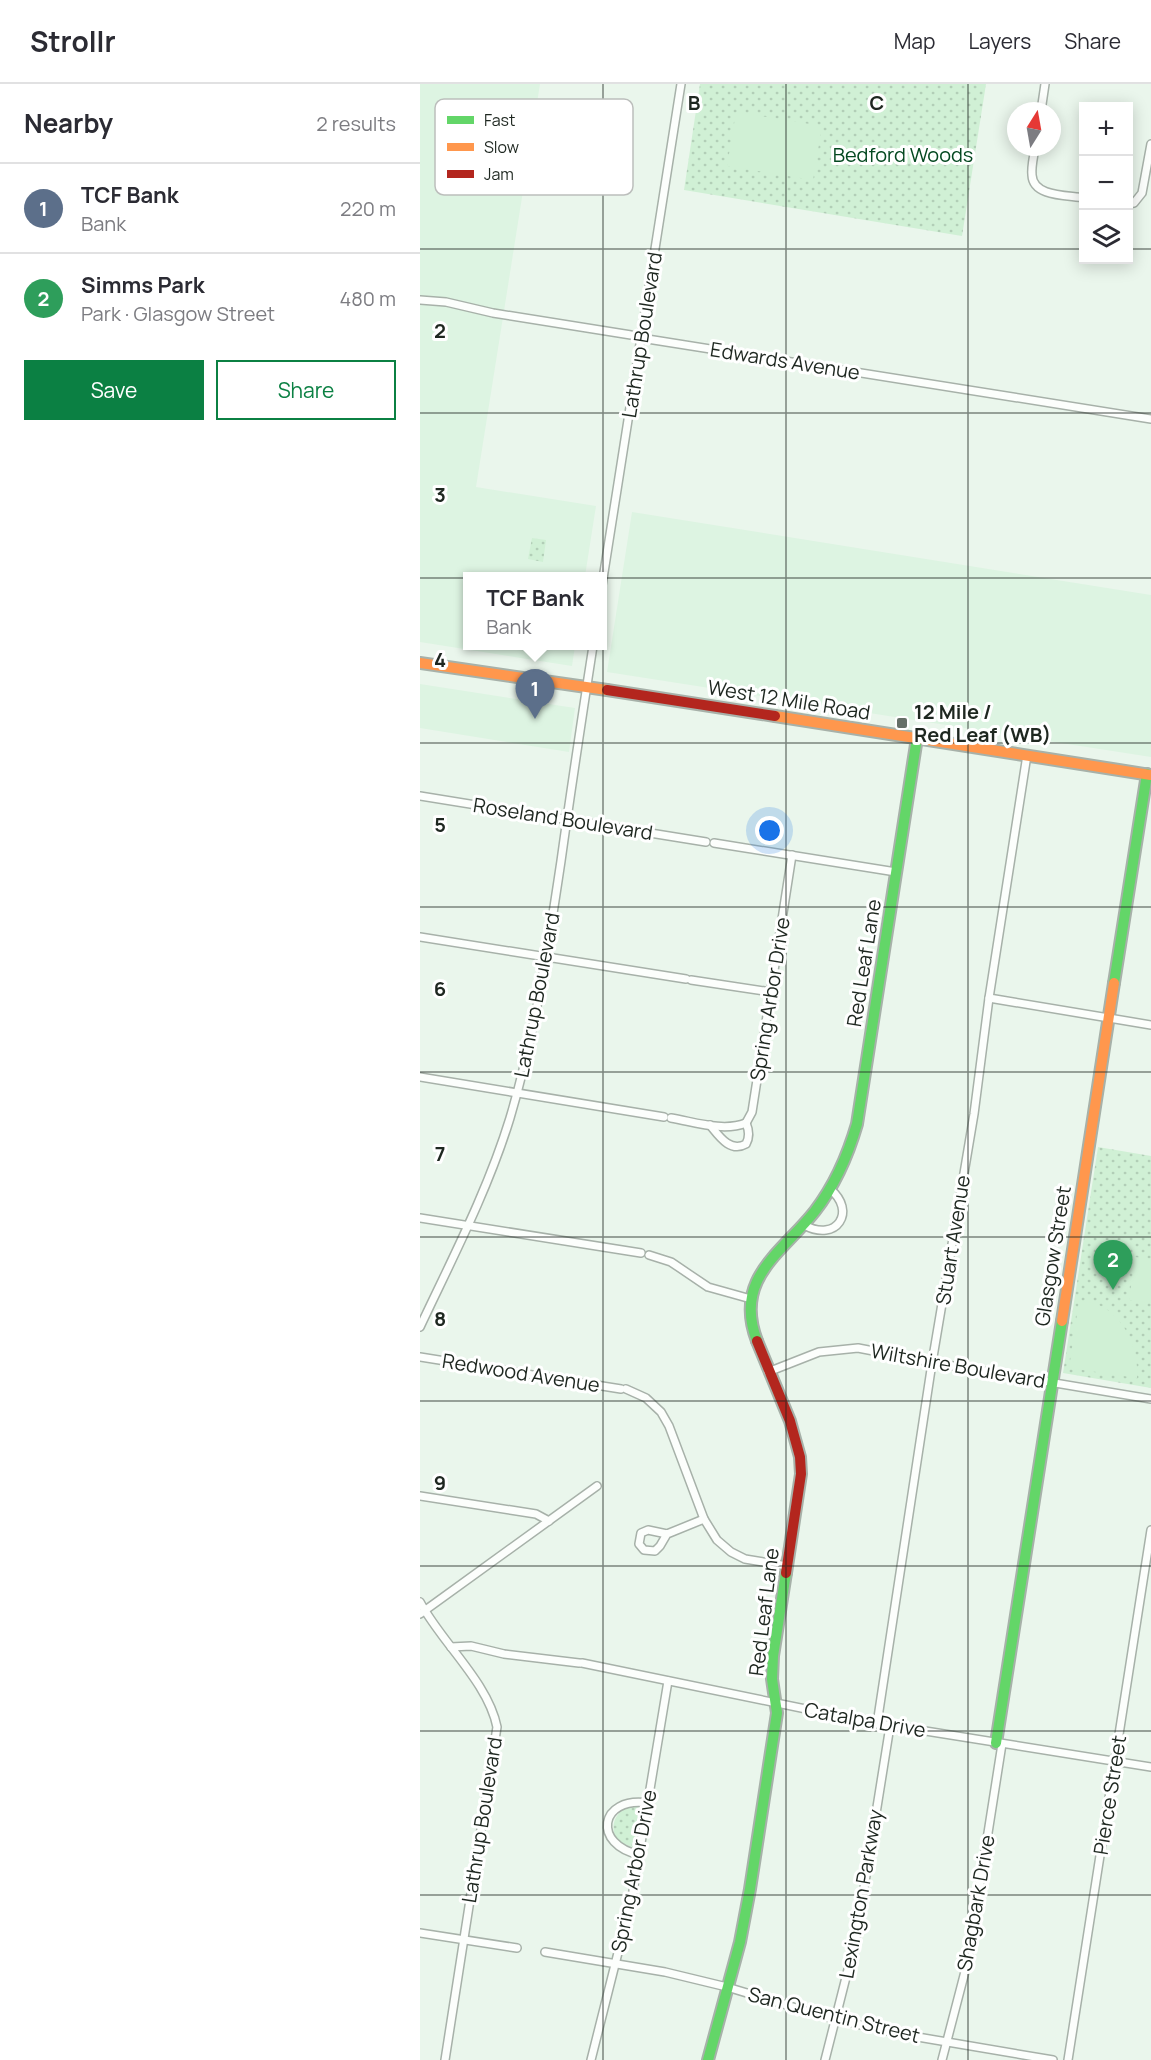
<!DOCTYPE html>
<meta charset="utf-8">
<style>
body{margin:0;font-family:Manrope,sans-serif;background:#f7f7f7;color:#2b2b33}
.controls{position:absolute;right:18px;top:18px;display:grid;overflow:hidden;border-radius:0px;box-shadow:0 3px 15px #0003}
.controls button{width:54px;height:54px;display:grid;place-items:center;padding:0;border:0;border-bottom:2px solid #e1e1e2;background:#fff;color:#2b2b33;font:30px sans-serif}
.compass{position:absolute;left:587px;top:18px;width:54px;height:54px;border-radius:50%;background:#fff;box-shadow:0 3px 15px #0003;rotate:11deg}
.you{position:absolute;left:350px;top:747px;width:21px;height:21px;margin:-15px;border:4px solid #fff;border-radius:50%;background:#1a73e8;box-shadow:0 0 0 9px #1a73e833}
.badge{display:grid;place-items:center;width:39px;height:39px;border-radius:50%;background:#0b8043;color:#fff;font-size:20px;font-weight:700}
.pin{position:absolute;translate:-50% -50px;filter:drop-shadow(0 2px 3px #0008)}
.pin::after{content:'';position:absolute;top:32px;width:21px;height:18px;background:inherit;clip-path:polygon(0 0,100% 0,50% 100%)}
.popup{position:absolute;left:43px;top:488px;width:144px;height:78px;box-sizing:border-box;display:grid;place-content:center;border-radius:0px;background:#fff;filter:drop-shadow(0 2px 4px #0005);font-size:20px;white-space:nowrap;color:#7c7c81}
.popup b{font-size:22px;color:#2b2b33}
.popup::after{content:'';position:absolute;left:50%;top:100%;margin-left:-12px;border:12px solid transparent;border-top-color:#fff}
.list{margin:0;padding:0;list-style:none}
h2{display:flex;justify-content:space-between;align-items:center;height:78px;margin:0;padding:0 24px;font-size:26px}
h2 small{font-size:20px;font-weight:400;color:#7c7c81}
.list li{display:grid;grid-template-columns:39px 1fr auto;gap:18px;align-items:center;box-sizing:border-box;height:90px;padding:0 24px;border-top:2px solid #e1e1e2}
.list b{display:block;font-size:22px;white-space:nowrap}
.list p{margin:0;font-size:20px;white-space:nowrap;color:#7c7c81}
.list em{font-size:20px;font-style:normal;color:#7c7c81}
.actions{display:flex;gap:12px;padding:18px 24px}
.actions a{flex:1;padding:14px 0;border:2px solid #0b8043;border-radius:0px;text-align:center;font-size:21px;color:#0b8043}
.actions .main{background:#0b8043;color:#fff}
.icon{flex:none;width:33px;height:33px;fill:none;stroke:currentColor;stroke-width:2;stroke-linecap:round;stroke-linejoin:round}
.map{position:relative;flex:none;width:731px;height:1976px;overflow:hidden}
header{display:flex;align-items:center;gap:36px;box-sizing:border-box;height:84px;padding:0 30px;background:#fff;border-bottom:2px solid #e1e1e2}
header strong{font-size:28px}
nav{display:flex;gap:33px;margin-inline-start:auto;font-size:21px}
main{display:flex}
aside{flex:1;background:#fff}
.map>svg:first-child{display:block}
.built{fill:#ddf4e2}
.green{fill:url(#green-dots)}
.pitch{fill:#d0f0d5}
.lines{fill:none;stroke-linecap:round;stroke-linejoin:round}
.street-casing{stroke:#a7b1a9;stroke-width:10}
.fast-casing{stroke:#a7b1a9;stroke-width:14}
.slow-casing{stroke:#a7b1a9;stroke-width:14}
.jam-casing{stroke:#a7b1a9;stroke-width:14}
.street{stroke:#fcfefc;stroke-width:7}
.fast{stroke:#63d668;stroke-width:10}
.slow{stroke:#ff974d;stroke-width:10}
.jam{stroke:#b3261e;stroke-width:10}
.grid{fill:none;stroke:#1e2720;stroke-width:1.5;stroke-opacity:0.55}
.poi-dot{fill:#656f67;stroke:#fff;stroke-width:2}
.labels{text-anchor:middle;stroke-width:6;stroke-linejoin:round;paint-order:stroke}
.park-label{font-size:20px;fill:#03481f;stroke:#fff}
.street-label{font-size:20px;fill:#1e2720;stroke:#fff}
.poi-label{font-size:20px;font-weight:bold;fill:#1e2720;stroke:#fff;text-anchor:start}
.key{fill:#fff;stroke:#bcbebc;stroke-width:1.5}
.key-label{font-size:16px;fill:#1e2720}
.grid-label{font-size:20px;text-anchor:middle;font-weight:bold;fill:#1e2720;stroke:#fff;stroke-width:6;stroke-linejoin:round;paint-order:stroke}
</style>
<header>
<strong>Strollr</strong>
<nav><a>Map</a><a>Layers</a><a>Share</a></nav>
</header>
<main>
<aside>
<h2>Nearby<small>2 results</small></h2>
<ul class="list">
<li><span class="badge" style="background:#5c6f8a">1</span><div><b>TCF Bank</b><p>Bank</p></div><em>220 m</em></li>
<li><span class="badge" style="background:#2e9e5b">2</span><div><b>Simms Park</b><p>Park · Glasgow Street</p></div><em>480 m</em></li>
</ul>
<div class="actions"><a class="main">Save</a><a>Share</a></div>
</aside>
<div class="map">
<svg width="731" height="1976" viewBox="0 0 731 1976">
<defs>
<pattern id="green-dots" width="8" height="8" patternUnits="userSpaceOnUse" patternTransform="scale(1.5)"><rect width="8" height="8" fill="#d0f0d5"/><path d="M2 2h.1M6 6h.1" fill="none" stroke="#b2ceb7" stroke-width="1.8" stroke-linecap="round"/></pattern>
</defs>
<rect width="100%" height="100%" fill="#eaf6ec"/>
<g class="built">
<path d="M0 0H120L56 403 176 422 165 492H48V562H155L152 582 0 558Z"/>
<path d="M212 428 731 511V673L187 588Z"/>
<path d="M0 600 155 624 149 668 0 644Z"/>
</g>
<g class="green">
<path d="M280 0H566L542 152 264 106Z"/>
<path d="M112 454 126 456 123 478 108 475Z"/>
<path d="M678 1063 731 1072V1304L643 1289Z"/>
<path d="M208 1723H217L222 1727 217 1759 213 1764 198 1757C189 1744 194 1729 208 1723Z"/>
</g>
<g class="pitch">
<path d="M316 28 402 42 393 96 307 82Z"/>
<path d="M715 1173 731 1175V1219L709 1216Z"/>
<path d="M659 1217C667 1218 676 1219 683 1223 707 1237 719 1267 717 1294L649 1284Z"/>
</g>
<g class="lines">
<defs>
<g id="street">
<path d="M621 27 625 0"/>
<path d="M615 63C614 72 611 82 612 91 613 113 647 111 664 114"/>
<path d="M708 120 714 119 722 109 731 60"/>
<path d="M0 216 26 218 73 229 211 251 221 254 731 335"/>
<path d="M182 501 261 0"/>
<path d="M0 712 286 758"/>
<path d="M294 759 476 788"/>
<path d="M0 853 266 895"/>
<path d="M271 896 351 908"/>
<path d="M569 914 731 941"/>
<path d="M0 993 244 1033"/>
<path d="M251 1034C275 1038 303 1048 326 1039"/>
<path d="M326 1039 332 1028 372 771"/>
<path d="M290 1041C299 1052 310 1069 326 1060 330 1053 329 1046 326 1039"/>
<path d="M0 1134 221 1169"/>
<path d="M384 1141C417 1159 437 1127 410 1105"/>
<path d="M229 1171 251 1178 288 1203 331 1215"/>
<path d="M0 1243C32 1175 68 1106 90 1034 115 950 128 864 141 777 151 705 162 633 173 562"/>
<path d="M0 1273 201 1305"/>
<path d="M348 1288 399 1268 438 1264 521 1280 731 1315"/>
<path d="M206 1305 226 1314 241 1328 249 1342 284 1435 297 1456 311 1468 325 1475 367 1482"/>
<path d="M0 1412 116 1430 129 1437"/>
<path d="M247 1450 240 1462 235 1467 224 1466 219 1460 221 1449 228 1446 247 1450 284 1435"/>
<path d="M0 1518C21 1558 68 1598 77 1643L25 1976"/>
<path d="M0 1530 177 1402"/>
<path d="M31 1563 51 1562 84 1570 159 1579"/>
<path d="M162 1579 449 1638 731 1683"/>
<path d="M457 1640 512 1279 554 1030 569 914 607 671"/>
<path d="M220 1771C172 1761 179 1712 228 1719"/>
<path d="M0 1849 97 1864"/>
<path d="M125 1868 245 1888 307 1903 406 1933 480 1950 633 1976"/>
<path d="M171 1976 212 1813 248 1597"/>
<path d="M405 1976 436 1854 470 1642"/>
<path d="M522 1976 548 1876 582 1660"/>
<path d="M648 1976 731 1446"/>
</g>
<g id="fast">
<path d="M694 899 727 690"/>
<path d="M337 1257C313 1194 362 1169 395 1127 415 1101 428 1071 437 1040L497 654"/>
<path d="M576 1659 642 1237"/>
<path d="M288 1976 320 1858 330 1805 357 1629 352 1595 353 1572 366 1489"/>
</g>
<g id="slow">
<path d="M0 579 187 606"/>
<path d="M355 632 731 691"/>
<path d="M642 1237 694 899"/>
</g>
<g id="jam">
<path d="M187 606 355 632"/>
<path d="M337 1257 370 1337 380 1373 381 1390 366 1489"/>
</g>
</defs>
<use href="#street" class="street-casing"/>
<use href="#fast" class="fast-casing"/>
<use href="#slow" class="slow-casing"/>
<use href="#jam" class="jam-casing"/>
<use href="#street" class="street"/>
<use href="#fast" class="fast"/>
<use href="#slow" class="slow"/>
<use href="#jam" class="jam"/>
</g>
<path class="grid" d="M183 0V1976M366 0V1976M548 0V1976M0 165H664M708 165H731M0 329H731M0 494H731M0 659H731M0 823H731M0 988H731M0 1153H731M0 1317H731M0 1482H731M0 1647H731M0 1811H731"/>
<rect class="poi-dot" x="476" y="633" width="12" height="12" rx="3"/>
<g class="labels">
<g class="park-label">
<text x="483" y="78">Bedford Woods</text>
</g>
<g class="street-label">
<text transform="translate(222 251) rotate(-81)" y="7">Lathrup Boulevard</text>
<text transform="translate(365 277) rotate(9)" y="7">Edwards Avenue</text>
<text transform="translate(369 616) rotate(9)" y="7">West 12 Mile Road</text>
<text transform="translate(143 735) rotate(9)" y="7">Roseland Boulevard</text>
<text transform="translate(444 879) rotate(-81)" y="7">Red Leaf Lane</text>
<text transform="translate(117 911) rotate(-79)" y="7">Lathrup Boulevard</text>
<text transform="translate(350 915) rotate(-81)" y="7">Spring Arbor Drive</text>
<text transform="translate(533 1156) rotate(-81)" y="7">Stuart Avenue</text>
<text transform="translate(633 1172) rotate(-81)" y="7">Glasgow Street</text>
<text transform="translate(538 1282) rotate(10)" y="7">Wiltshire Boulevard</text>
<text transform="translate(101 1289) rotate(9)" y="7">Redwood Avenue</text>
<text transform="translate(344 1528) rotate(-83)" y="7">Red Leaf Lane</text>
<text transform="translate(445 1636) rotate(10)" y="7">Catalpa Drive</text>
<text transform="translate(690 1711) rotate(-81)" y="7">Pierce Street</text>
<text transform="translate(62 1736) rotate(-81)" y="7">Lathrup Boulevard</text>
<text transform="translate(214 1787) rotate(-79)" y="7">Spring Arbor Drive</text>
<text transform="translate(441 1810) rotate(-80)" y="7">Lexington Parkway</text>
<text transform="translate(556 1819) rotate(-80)" y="7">Shagbark Drive</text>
<text transform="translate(414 1931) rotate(14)" y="7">San Quentin Street</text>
</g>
<g class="poi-label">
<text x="494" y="635">12 Mile /<tspan x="494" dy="23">Red Leaf (WB)</tspan></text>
</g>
</g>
<rect x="15" y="15" width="198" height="96" rx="9" class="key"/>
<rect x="27" y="32" width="27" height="8" fill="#63d668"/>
<rect x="27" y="59" width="27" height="8" fill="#ff974d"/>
<rect x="27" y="86" width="27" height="8" fill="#b3261e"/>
<g class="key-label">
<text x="64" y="42">Fast</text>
<text x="64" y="69">Slow</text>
<text x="64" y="96">Jam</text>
</g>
<g class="grid-label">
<text x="274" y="26">B</text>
<text x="457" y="26">C</text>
<text x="20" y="254">2</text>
<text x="20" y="418">3</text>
<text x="20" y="583">4</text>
<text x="20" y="748">5</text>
<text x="20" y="912">6</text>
<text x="20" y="1077">7</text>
<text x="20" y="1242">8</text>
<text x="20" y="1406">9</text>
</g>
</svg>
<div class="controls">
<button>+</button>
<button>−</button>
<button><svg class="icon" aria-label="layers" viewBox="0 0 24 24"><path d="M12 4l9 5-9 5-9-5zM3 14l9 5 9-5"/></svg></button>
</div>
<svg class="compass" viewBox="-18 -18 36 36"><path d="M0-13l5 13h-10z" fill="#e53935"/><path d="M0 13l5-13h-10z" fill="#7c7c81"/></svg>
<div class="you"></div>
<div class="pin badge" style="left:115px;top:635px;background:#5c6f8a">1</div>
<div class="popup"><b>TCF Bank</b>Bank</div>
<div class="pin badge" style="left:693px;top:1206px;background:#2e9e5b">2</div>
</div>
</main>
